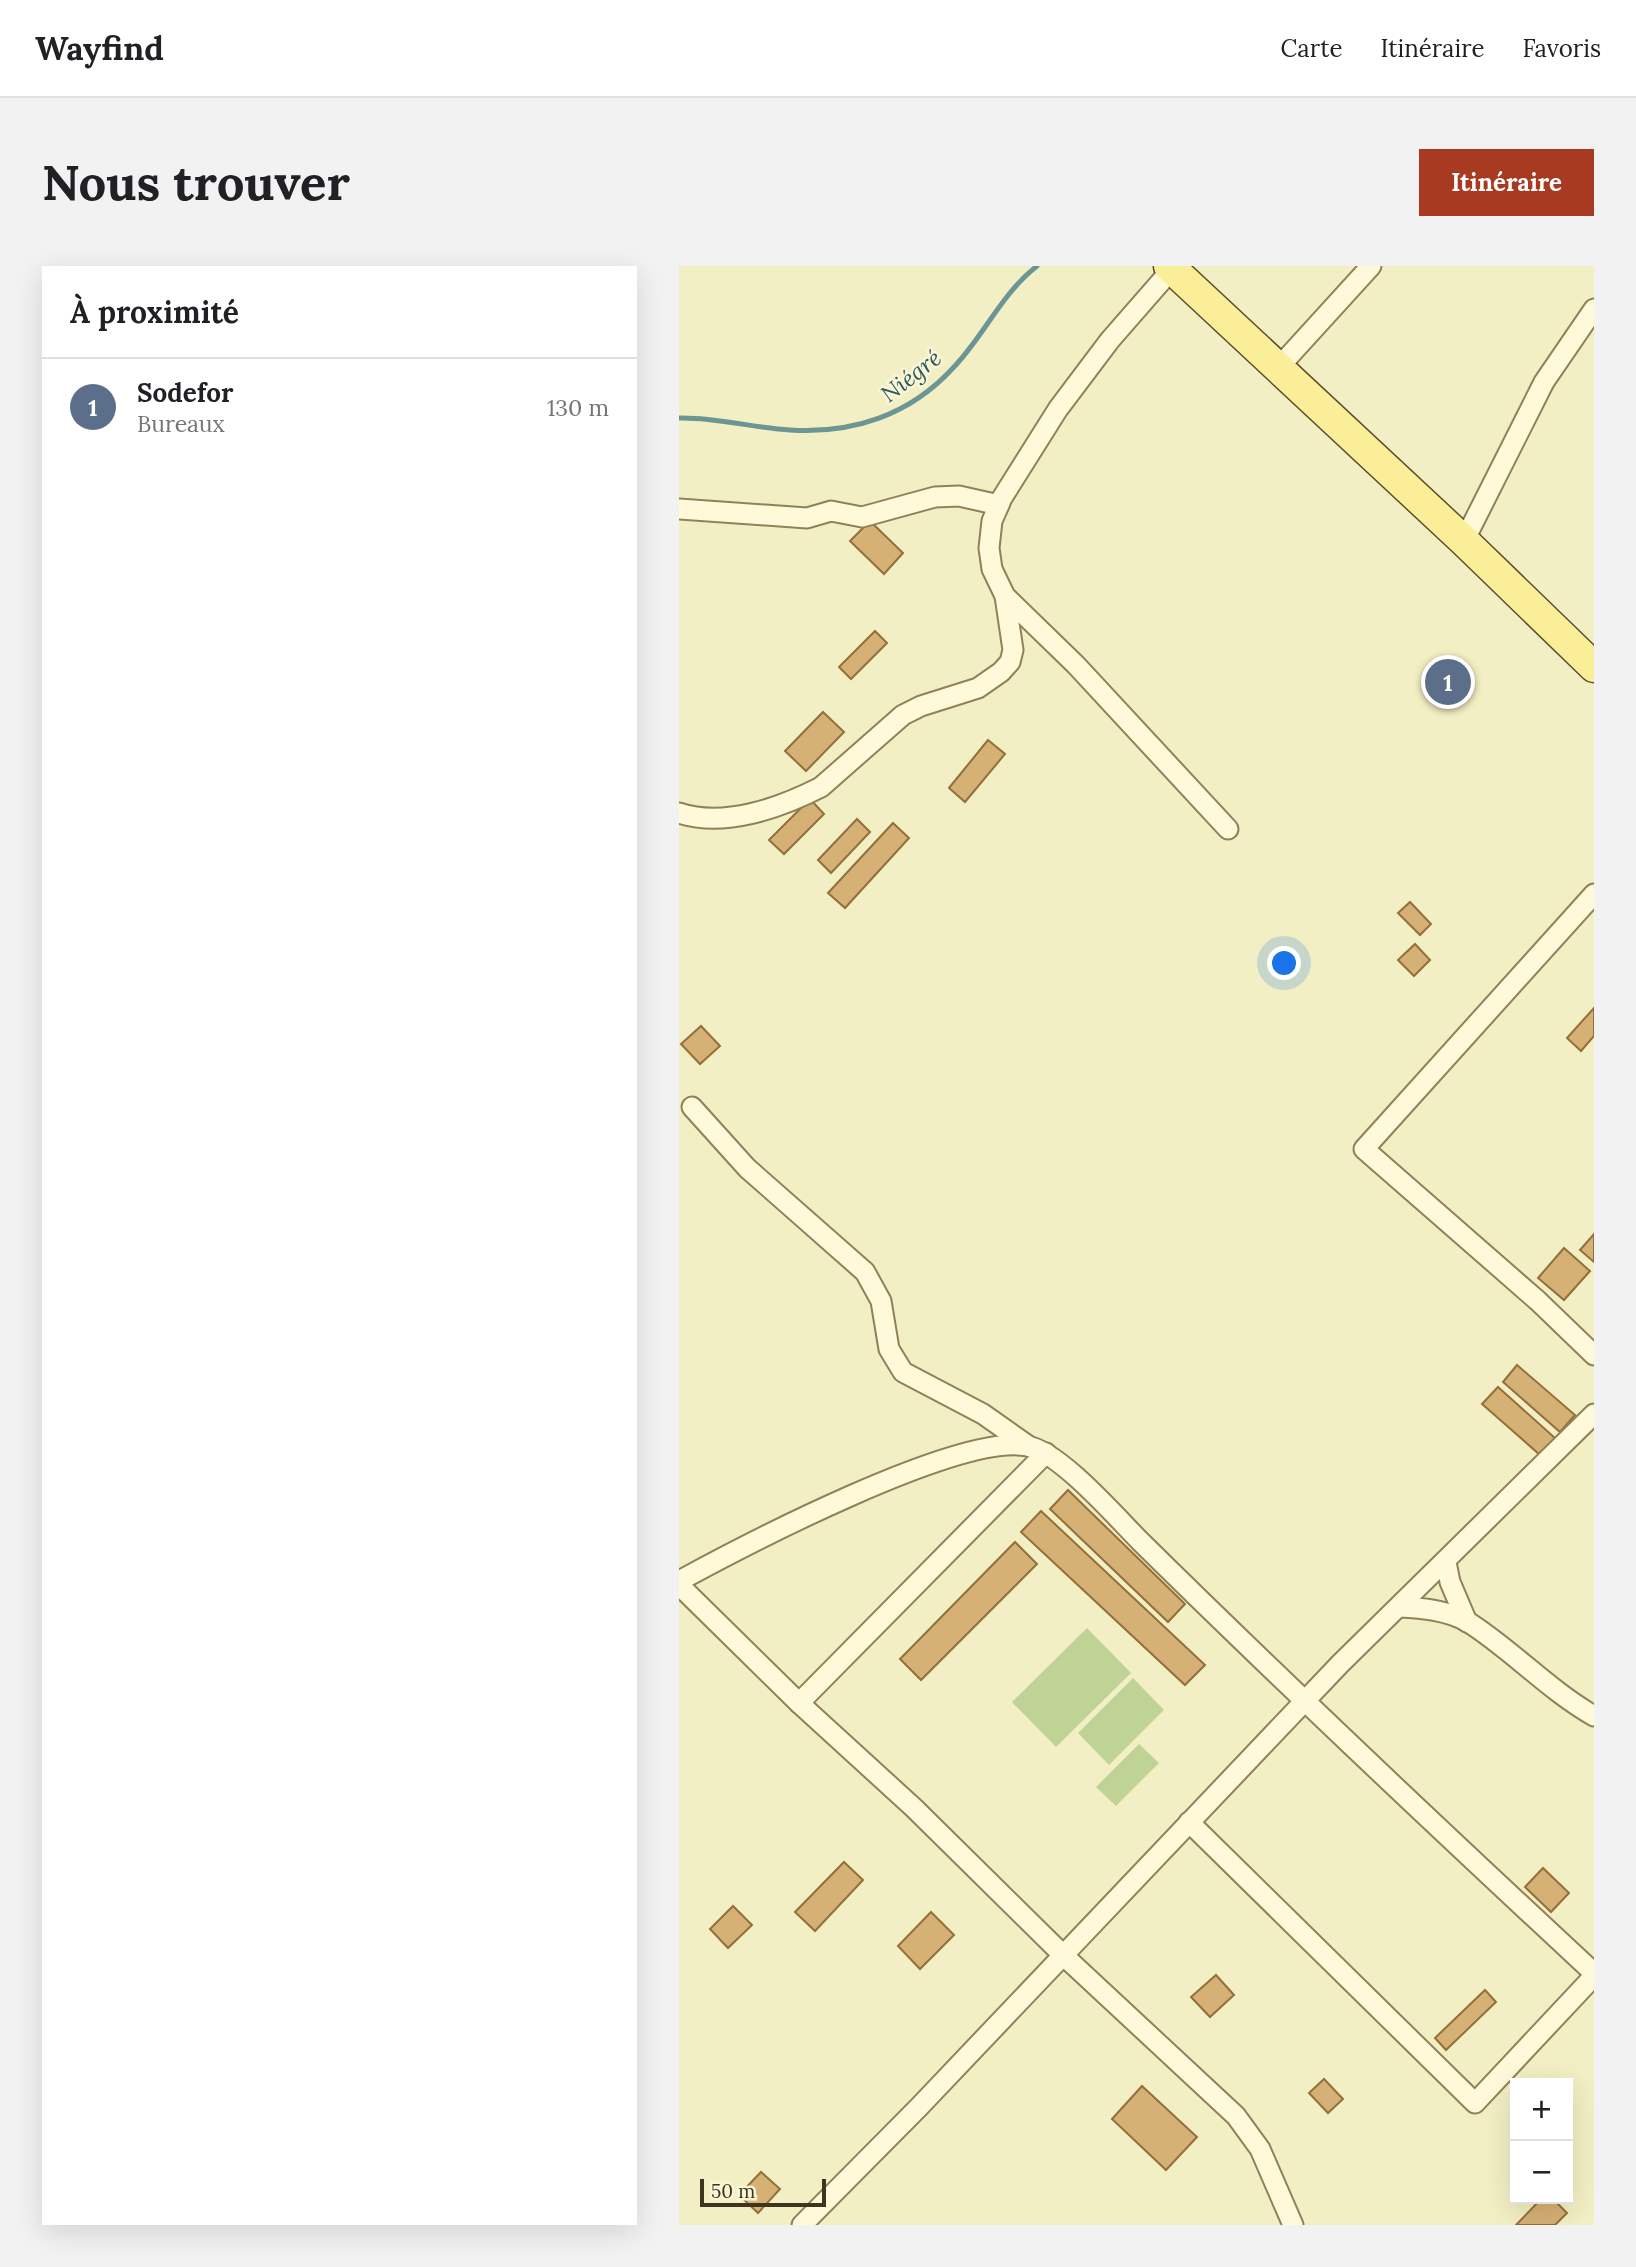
<!DOCTYPE html>
<html lang="fr">
<meta charset="utf-8">
<style>
body{margin:0;font-family:Lora,serif;background:#f2f2f2;color:#202124}
.controls{position:absolute;right:21px;bottom:21px;display:grid;overflow:hidden;border-radius:0px;box-shadow:0 7px 28px #0002}
.controls button{width:63px;height:63px;display:grid;place-items:center;padding:0;border:0;border-bottom:2px solid #e0e0e0;background:#fff;color:#202124;font:35px sans-serif}
.scale{position:absolute;left:21px;bottom:18px;width:126px;box-sizing:border-box;padding-left:7px;border:4px solid #3f341d;border-top:0;font-size:19px;line-height:24px;white-space:nowrap;color:#3f341d;-webkit-text-stroke:5px #faf6d5;paint-order:stroke}
.you{position:absolute;left:606px;top:698px;width:24px;height:24px;margin:-18px;border:5px solid #fff;border-radius:50%;background:#1a73e8;box-shadow:0 0 0 10px #1a73e833}
.badge{display:grid;place-items:center;width:46px;height:46px;border-radius:50%;background:#a73a20;color:#fff;font-size:23px;font-weight:700}
.pin{position:absolute;translate:-50% -50%;border:4px solid #fff;box-shadow:0 2px 7px #0006}
.list{margin:0;padding:0;list-style:none}
h2{display:flex;justify-content:space-between;align-items:center;height:91px;margin:0;padding:0 28px;font-size:30px}
h2 small{font-size:23px;font-weight:400;color:#757577}
.list li{display:grid;grid-template-columns:46px 1fr auto;gap:21px;align-items:center;box-sizing:border-box;height:98px;padding:0 28px;border-top:2px solid #e0e0e0}
.list b{display:block;font-size:26px;white-space:nowrap}
.list p{margin:0;font-size:23px;white-space:nowrap;color:#757577}
.list em{font-size:23px;font-style:normal;color:#757577}
.map{position:relative;flex:none;width:915px;height:1959px;overflow:hidden;border-radius:0px}
header{display:flex;align-items:center;gap:42px;box-sizing:border-box;height:98px;padding:0 35px;background:#fff;border-bottom:2px solid #e0e0e0}
header strong{font-size:33px}
nav{display:flex;gap:38px;margin-inline-start:auto;font-size:24px}
.intro{display:flex;align-items:center;justify-content:space-between;box-sizing:border-box;height:168px;padding:0 42px}
h1{margin:0;font-size:49px}
.button{padding:18px 32px;border-radius:0px;background:#a73a20;color:#fff;font-size:24px;font-weight:700}
main{display:flex;gap:42px;padding:0 42px}
aside{flex:1;background:#fff;border-radius:0px;box-shadow:0 7px 28px #0002}
.map>svg:first-child{display:block}
.green{fill:#c0d396}
.lines{fill:none;stroke-linecap:round;stroke-linejoin:round}
.stream{stroke:#6b9694;stroke-width:5}
.building{fill:#d6b175;stroke:#936f3a;stroke-width:2}
.street-casing{stroke:#918158;stroke-width:23}
.primary-casing{stroke:#5e4d2c;stroke-width:33}
.street{stroke:#fdf9d9;stroke-width:19}
.primary{stroke:#faef98;stroke-width:30}
.labels{text-anchor:middle;stroke-width:5;stroke-linejoin:round;paint-order:stroke}
.water-label{font-size:23px;font-style:italic;fill:#2b5960;stroke:#faf6d5}
</style>
<header>
<strong>Wayfind</strong>
<nav><a>Carte</a><a>Itinéraire</a><a>Favoris</a></nav>
</header>
<div class="intro"><h1>Nous trouver</h1><a class="button">Itinéraire</a></div>
<main>
<aside>
<h2>À proximité<small></small></h2>
<ul class="list">
<li><span class="badge" style="background:#5c6f8a">1</span><div><b>Sodefor</b><p>Bureaux</p></div><em>130 m</em></li>
</ul>
</aside>
<div class="map">
<svg width="915" height="1959" viewBox="0 0 915 1959">
<rect width="100%" height="100%" fill="#f3efc4"/>
<g class="green">
<path d="M408 1362 452 1407 377 1481 333 1436Z"/>
<path d="M454 1412 485 1444 430 1499 399 1467Z"/>
<path d="M460 1478 480 1497 437 1540 417 1521Z"/>
</g>
<g class="lines">
<path class="stream" d="M0 152C37 151 74 162 111 164 174 168 231 149 274 102 305 70 322 28 358 0"/>
</g>
<g class="building">
<path d="M191 255 224 287 205 308 171 275Z"/>
<path d="M196 365 208 377 172 413 160 401Z"/>
<path d="M144 446 165 466 127 505 106 485Z"/>
<path d="M309 474 326 488 286 536 270 522Z"/>
<path d="M131 533 145 548 105 588 90 574Z"/>
<path d="M178 553 191 566 152 607 139 594Z"/>
<path d="M214 557 230 572 166 642 149 627Z"/>
<path d="M731 636 752 658 741 669 719 647Z"/>
<path d="M736 678 751 694 735 710 719 694Z"/>
<path d="M915 742V770L902 785 888 772Z"/>
<path d="M22 760 41 780 21 798 2 778Z"/>
<path d="M915 968V996L901 984Z"/>
<path d="M885 982 911 1005 885 1034 859 1012Z"/>
<path d="M838 1099 896 1149 881 1166 824 1116Z"/>
<path d="M819 1121 876 1172 861 1189 803 1138Z"/>
<path d="M389 1224 506 1338 489 1356 371 1243Z"/>
<path d="M362 1245 526 1399 506 1419 342 1266Z"/>
<path d="M336 1276 358 1298 242 1414 221 1393Z"/>
<path d="M165 1596 184 1614 136 1665 116 1646Z"/>
<path d="M864 1602 890 1627 872 1646 846 1621Z"/>
<path d="M54 1640 73 1659 49 1682 31 1663Z"/>
<path d="M252 1646 275 1669 241 1703 219 1680Z"/>
<path d="M537 1709 555 1729 531 1751 512 1731Z"/>
<path d="M806 1724 817 1736 767 1784 756 1772Z"/>
<path d="M645 1813 664 1833 649 1847 630 1827Z"/>
<path d="M463 1820 518 1871 487 1904 433 1853Z"/>
<path d="M82 1906 101 1923 79 1947 60 1929Z"/>
<path d="M862 1933H874L888 1947 876 1959H837Z"/>
</g>
<g class="lines">
<defs>
<g id="street">
<path d="M493 3 431 74 379 143 323 232 313 255 310 282 313 303 326 330 397 399 549 563"/>
<path d="M600 101 692 0"/>
<path d="M0 243 128 252 152 245 183 251 256 231 280 230 320 239"/>
<path d="M785 275 865 116 915 43"/>
<path d="M0 547C45 562 101 542 142 521L224 449 242 440 299 422 322 406 331 396 334 384 326 330"/>
<path d="M915 628 685 883 859 1035 915 1089"/>
<path d="M13 841 68 902 186 1006 202 1035 210 1083 224 1106 304 1148 348 1179"/>
<path d="M767 1296 771 1316 788 1356"/>
<path d="M0 1315C66 1279 280 1167 348 1180 380 1185 437 1251 462 1276 610 1422 762 1565 915 1707"/>
<path d="M0 1319 120 1437 235 1542 385 1690 557 1850 581 1883 614 1959"/>
<path d="M720 1341C743 1342 768 1344 789 1356 832 1383 868 1423 915 1450"/>
<path d="M120 1437 367 1187"/>
<path d="M510 1556 796 1837 915 1710"/>
<path d="M123 1959 240 1841 661 1398 915 1148"/>
</g>
<path id="primary" d="M490 0 785 275 915 401"/>
</defs>
<use href="#street" class="street-casing"/>
<use href="#primary" class="primary-casing"/>
<use href="#street" class="street"/>
<use href="#primary" class="primary"/>
</g>
<g class="labels">
<g class="water-label">
<text transform="translate(232 110) rotate(-38)" y="8">Niégré</text>
</g>
</g>
</svg>
<div class="controls">
<button>+</button>
<button>−</button>
</div>
<div class="scale">50 m</div>
<div class="you"></div>
<div class="pin badge" style="left:769px;top:416px;background:#5c6f8a">1</div>
</div>
</main>
